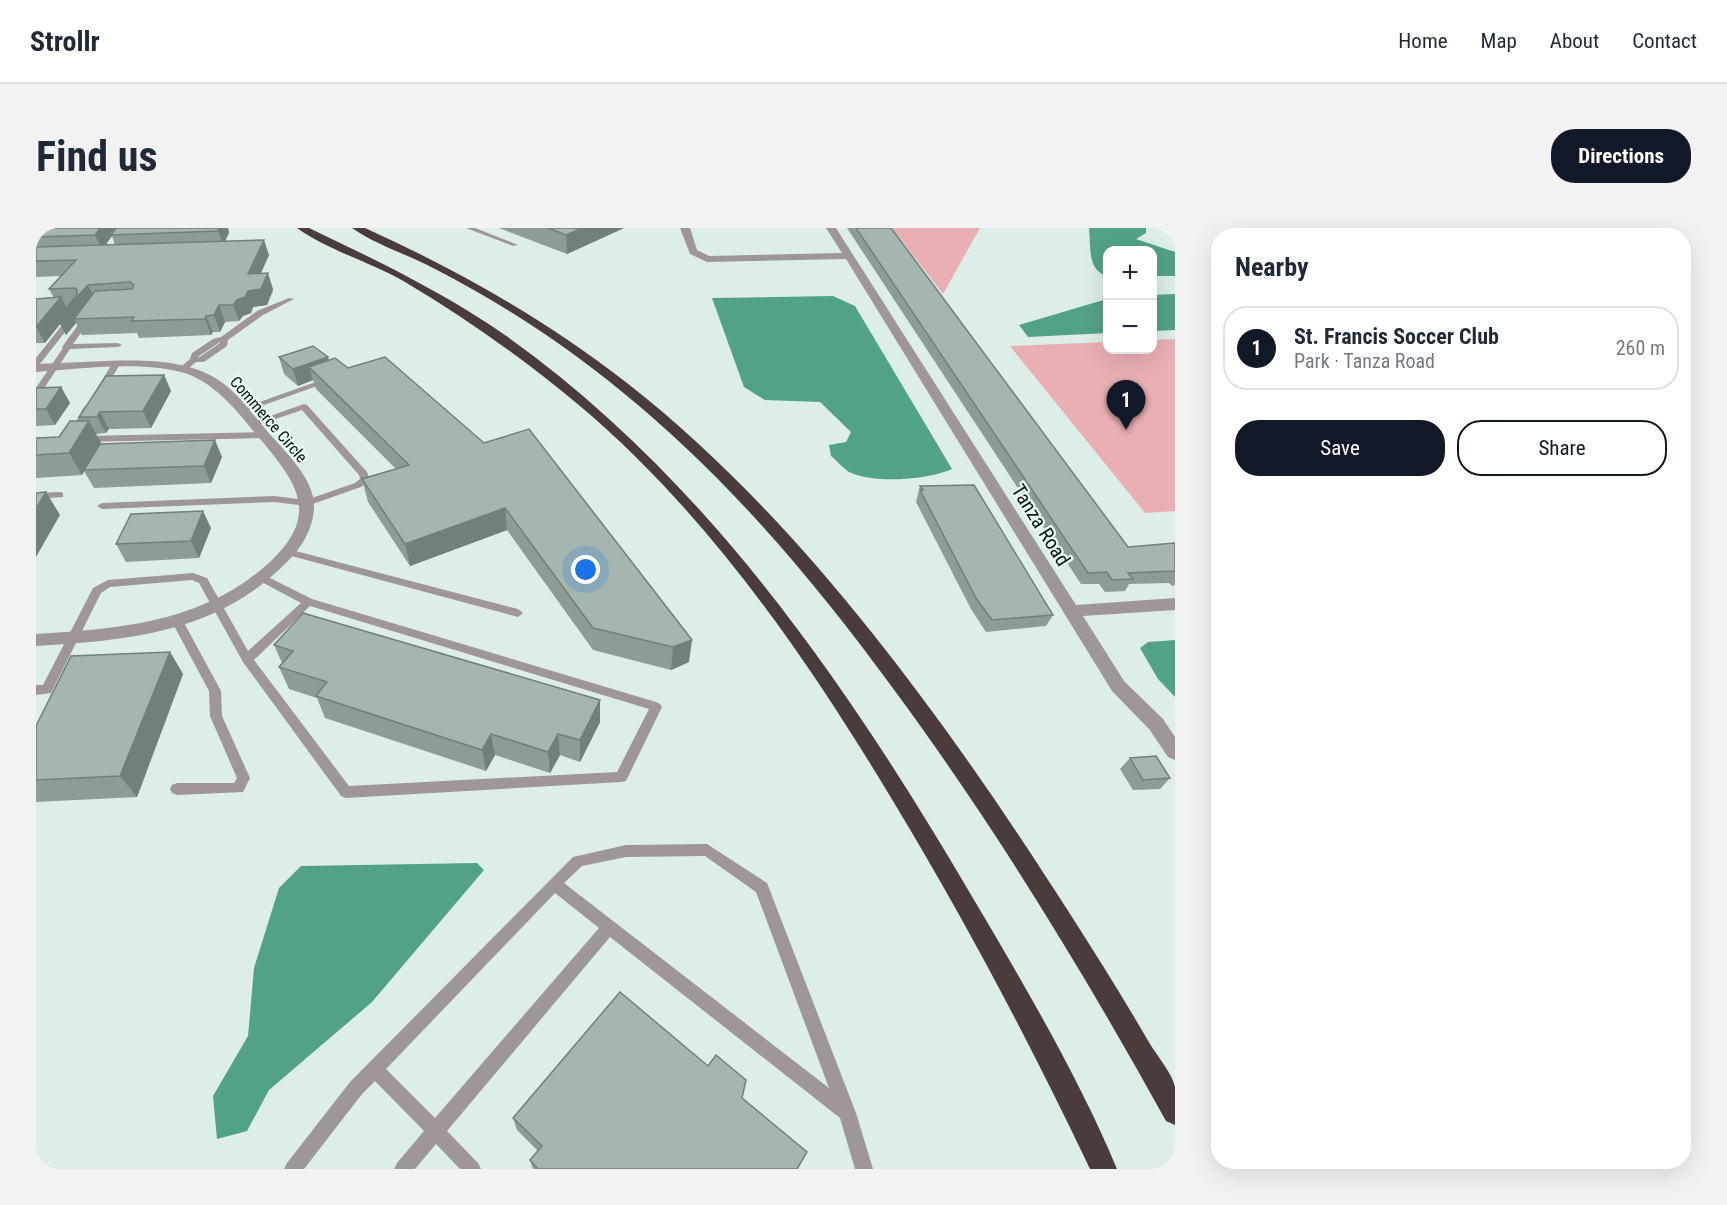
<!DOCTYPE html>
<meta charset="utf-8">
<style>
body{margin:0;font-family:"Roboto Condensed",sans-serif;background:#f2f2f3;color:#1f2937}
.controls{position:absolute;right:18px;top:18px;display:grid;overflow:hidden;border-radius:12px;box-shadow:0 6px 24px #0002}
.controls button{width:54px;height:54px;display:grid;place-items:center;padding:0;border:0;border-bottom:2px solid #e0e1e3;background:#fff;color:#1f2937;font:30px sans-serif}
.you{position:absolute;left:550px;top:342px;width:21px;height:21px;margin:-15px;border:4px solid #fff;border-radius:50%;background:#1a73e8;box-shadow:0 0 0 9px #1a73e833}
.badge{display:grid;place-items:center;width:39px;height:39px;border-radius:50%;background:#111827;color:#fff;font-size:20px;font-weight:700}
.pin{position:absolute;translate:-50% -50px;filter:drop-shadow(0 2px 3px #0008)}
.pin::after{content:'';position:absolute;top:32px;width:21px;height:18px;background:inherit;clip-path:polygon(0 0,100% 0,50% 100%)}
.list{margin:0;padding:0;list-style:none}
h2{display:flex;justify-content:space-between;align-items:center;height:78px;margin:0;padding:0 24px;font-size:26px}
h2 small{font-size:20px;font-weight:400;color:#747a83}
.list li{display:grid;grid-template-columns:39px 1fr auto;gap:18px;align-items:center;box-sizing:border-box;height:84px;margin:0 12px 12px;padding:0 12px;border:2px solid #e0e1e3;border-radius:24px}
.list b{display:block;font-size:22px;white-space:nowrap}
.list p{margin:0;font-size:20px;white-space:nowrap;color:#747a83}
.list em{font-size:20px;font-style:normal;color:#747a83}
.actions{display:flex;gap:12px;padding:18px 24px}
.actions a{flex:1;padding:14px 0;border:2px solid #111827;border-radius:24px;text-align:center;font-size:21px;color:#111827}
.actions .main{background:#111827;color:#fff}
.map{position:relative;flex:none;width:1139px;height:941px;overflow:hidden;border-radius:24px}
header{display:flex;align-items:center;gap:36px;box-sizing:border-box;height:84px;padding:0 30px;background:#fff;border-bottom:2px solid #e0e1e3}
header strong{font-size:28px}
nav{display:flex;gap:33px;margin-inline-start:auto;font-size:21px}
.intro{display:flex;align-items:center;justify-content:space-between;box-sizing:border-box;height:144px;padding:0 36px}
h1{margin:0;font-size:42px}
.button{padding:15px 27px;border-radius:24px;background:#111827;color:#fff;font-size:21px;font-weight:700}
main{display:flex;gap:36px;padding:0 36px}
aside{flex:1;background:#fff;border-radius:24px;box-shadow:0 6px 24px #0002}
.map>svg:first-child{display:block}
.green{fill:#e9afb3}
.water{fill:#52a288}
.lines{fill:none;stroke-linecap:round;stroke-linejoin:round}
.lane{fill:#9f9697;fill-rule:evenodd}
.street{fill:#9f9697;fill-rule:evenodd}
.highway{fill:#4b3c3c;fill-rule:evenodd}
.wall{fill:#8d9d96;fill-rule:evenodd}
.shaded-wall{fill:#737f7a}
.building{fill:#a4b6af;stroke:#737f7a;stroke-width:1.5}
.labels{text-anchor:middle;stroke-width:4.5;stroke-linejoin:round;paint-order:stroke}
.far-street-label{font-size:16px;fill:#0b120f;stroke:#e9fcf4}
.street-label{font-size:20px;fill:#0b120f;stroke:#e9fcf4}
</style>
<header>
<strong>Strollr</strong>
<nav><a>Home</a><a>Map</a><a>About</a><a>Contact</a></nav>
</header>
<div class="intro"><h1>Find us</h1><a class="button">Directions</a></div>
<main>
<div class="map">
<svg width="1139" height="941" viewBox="0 0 1139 941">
<rect width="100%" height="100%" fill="#dceee7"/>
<g class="green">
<path d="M856 0H944L907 66Z"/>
<path d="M1139 111V283L1109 285 974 118 1071 114 1072 122H1116L1117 112Z"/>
</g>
<g class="water">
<path d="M1053 0H1110V5L1100 11 1139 24V48H1117L1116 22H1072L1071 48C1051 43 1055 18 1053 0Z"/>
<path d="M1139 66V102L1117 103V67Z"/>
<path d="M797 68 819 78 916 241C892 252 837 256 813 244 807 240 801 233 795 228L793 217 810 214 815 204 784 174 729 172 708 159 676 70Z"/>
<path d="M1071 71V105L992 109 983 97Z"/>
<path d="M1139 412V469L1122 451 1104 420 1112 414Z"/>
<path d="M441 635 448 642 336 774 233 862 211 903 181 911 177 868 212 808 218 740 243 660 265 638Z"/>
</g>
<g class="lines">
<g class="lane">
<path d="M430 0H439L482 17 477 18Z"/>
<path d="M253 70 258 71 227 87 192 112 191 118 168 134H160L149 143 142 141 154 131 156 125 177 111 185 109 221 83ZM184 114V115L162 130 163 128Z"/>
<path d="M50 86 57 88 37 116 82 115 86 117 82 119 34 121 3 168H0V160L27 120 26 119Z"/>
<path d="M34 87 41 89 3 137H0V130Z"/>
<path d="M76 136 83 138 67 164H61L60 162Z"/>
<path d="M291 150 298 152 208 184 201 182Z"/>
<path d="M52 176 56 179 43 204 49 208 226 204 230 207 226 210 47 214 34 205 48 179Z"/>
<path d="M268 176 271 177 331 244 334 252 325 259 271 278 238 274 66 281 61 278 66 275 238 268 270 272 319 255 324 251 323 247 266 182 219 198 212 196Z"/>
<path d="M24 264 27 265V269L0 271V265Z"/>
<path d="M252 321 482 381 487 385 482 389 248 326V322Z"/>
<path d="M157 345 171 350 212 423 265 375 222 352 221 350 226 346 276 371 620 474 624 476 626 479 590 553 585 554 310 570 305 568 207 434 163 355 156 352 74 359 65 365 15 465 0 467V457H7L57 360 72 352ZM274 378 613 481 581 544 313 558 218 432Z"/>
<path d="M142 390 146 391 185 463 186 488 214 550 207 564 141 567 136 565 134 561 136 557 141 555H198L201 550 174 488 173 463 136 394Z"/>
<path d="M671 616 731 655 820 885 837 941H819L804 890 574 709 411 903 442 935 445 941H424L400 916 379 941H358L361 935 388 903 339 853 326 866 268 941H248L251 935 314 854 537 629 590 617ZM669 628 720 664 793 860 528 655 546 638 590 629ZM519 665 563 700 399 890 350 841Z"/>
</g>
<g class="street">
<path d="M644 0H654L661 22 673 28 806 25 790 0H800L1040 377 1139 370V382L1047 388 1088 453 1127 491 1139 509V532L1132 529 1113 501 1076 463 810 31 671 34 654 26Z"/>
<path d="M70 133C110 132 155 131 188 156 204 168 218 188 231 203 247 221 272 245 277 269 282 293 267 319 251 334 181 405 95 412 0 418V406C86 401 172 394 237 331 281 288 263 258 230 218 206 190 182 154 145 144 99 133 47 141 0 144V136Z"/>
</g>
<g class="highway">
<path d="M261 0H273C340 32 407 64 469 107 668 248 809 453 931 660 983 748 1042 847 1081 941H1054C994 815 929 692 857 573 771 430 672 286 544 178 489 132 430 90 369 54 335 34 293 23 261 0Z"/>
<path d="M316 0H329C422 42 510 92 591 155 768 293 916 501 1036 689 1063 731 1089 773 1114 816 1122 829 1136 845 1139 859 1139 870 1139 886 1139 897L1130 893C1047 743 958 597 856 459 777 351 689 247 585 163 528 116 465 75 399 41 373 27 340 17 316 0Z"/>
</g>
</g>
<g class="wall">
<path d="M0 0H192L193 5 189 13 233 27 225 45 237 61V63L231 77 217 79 215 85 207 88 203 93 189 94 184 104H177L175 107 103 110 101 105 46 107 40 95 30 107 24 96 9 115H0V71L18 70 13 61 25 48 0 49ZM76 8 79 17H69Z"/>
<path d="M463 0H588L531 26Z"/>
<path d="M811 0H855L1092 319 1139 315V357L1136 358 1133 355 1093 356 1089 363 1069 364 1063 356H1045Z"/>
<path d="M243 129 293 132 312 140 349 129 653 434 635 442 557 422 471 302 374 338 332 274 326 251 360 241 280 161 277 152 262 158 248 146Z"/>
<path d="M128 147 135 163 115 200 73 201 70 205 60 206 65 215 64 216 186 229 175 255 58 260 48 243 46 247 0 250V210L23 209 46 193 43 189Z"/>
<path d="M25 159 34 175 19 197 0 198V160Z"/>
<path d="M884 258 1017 387 1010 398 950 404 935 381 880 274Z"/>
<path d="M175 300 163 330 90 334 80 316Z"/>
<path d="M238 417 564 472V494L544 534 524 527 514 545 459 527 450 543 289 490 281 470 253 461 243 439 246 435Z"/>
<path d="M134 424 147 446 101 569 0 574V498Z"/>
<path d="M1094 530 1134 550 1124 561 1097 562 1084 541Z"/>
<path d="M706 870 761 941H497L494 932 502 923 481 902 477 890Z"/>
</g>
<g class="shaded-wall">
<path d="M64 0H81L75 4 76 7H75L76 8 66 22 59 7Z"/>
<path d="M183 0H192L193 5 187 17 182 3Z"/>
<path d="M546 0H588L531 26 530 7Z"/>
<path d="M228 12 233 27 217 62 212 46Z"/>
<path d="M232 45 237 61 231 77 217 79 215 85 207 88 203 93 197 77 201 72Z"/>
<path d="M52 57 59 73 38 91 40 95 30 107 24 96 9 115 0 99 25 69 31 80Z"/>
<path d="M183 77 189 94 184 104 178 87Z"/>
<path d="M170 88 177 104 175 107 169 91Z"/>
<path d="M292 129 296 145 273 139 277 152 262 158 257 141Z"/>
<path d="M128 147 135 163 115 200 107 183Z"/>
<path d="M25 159 34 175 19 197 10 181Z"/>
<path d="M64 184 73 201 70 205 61 189Z"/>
<path d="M53 193 65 215 46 247 33 225Z"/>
<path d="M179 212 186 229 175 255 168 238Z"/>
<path d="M10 264 24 287 0 329V281Z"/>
<path d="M469 280 471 302 374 338 369 316Z"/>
<path d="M167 283 175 300 163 330 155 313Z"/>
<path d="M656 412 653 434 635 442 637 419Z"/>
<path d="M134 424 147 446 101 569 84 548Z"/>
<path d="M564 472V494L544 534V512Z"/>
<path d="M455 506 459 527 450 543 446 522Z"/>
<path d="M522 506 524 527 514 545 512 524Z"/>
</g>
<g class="building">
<path d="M0 0H64L59 7 0 9Z"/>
<path d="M80 0H183L182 3 75 7Z"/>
<path d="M512 0H546L530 7Z"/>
<path d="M820 0H855L1092 319 1139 315V343L1092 345 1097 351 1076 352 1071 344 1052 345Z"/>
<path d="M228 12 212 46 232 45 225 61 212 63 209 69 201 72 197 77H183L178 87 170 88 169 91 95 93 98 89 38 91 59 63 96 61 98 57 94 54 52 57 21 91 41 67V62L39 60 13 61 40 32 0 33V19Z"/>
<path d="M25 69 0 99V71Z"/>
<path d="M277 118 292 129 257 141 243 129Z"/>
<path d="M349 129 448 215 493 201 656 412 637 419 557 400 469 280 369 316 326 251 373 237 273 139 299 130 312 140Z"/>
<path d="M128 147 107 183 64 184 61 189H43L70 148Z"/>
<path d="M25 159 10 181H0V160Z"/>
<path d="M34 193H53L33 225 0 227V210L23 209Z"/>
<path d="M179 212 168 238 48 242 64 216Z"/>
<path d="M938 257 1017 387 956 392 940 370 884 262H887L884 258Z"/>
<path d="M10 264 0 281V265Z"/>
<path d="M167 283 155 313 80 316 95 286Z"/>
<path d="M267 385 564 472 544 512 522 506 512 524 455 506 446 522 280 468 291 454 243 439 257 423 238 417Z"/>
<path d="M134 424 84 548 0 552V498L35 428Z"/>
<path d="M1120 528 1134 550 1107 552 1094 530Z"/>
<path d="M584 764 672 838 680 827 710 852 706 870 771 924 761 941H502L494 932 506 918 477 890Z"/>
</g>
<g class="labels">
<g class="far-street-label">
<text transform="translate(233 191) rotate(49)" y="6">Commerce Circle</text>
</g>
<g class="street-label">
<text transform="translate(1005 297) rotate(58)" y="7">Tanza Road</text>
</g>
</g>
</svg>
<div class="controls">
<button>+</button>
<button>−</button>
</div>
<div class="you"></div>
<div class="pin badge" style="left:1090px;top:202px">1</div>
</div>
<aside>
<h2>Nearby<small></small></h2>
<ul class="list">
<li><span class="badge">1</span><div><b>St. Francis Soccer Club</b><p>Park · Tanza Road</p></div><em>260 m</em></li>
</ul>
<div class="actions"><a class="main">Save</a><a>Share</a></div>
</aside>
</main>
